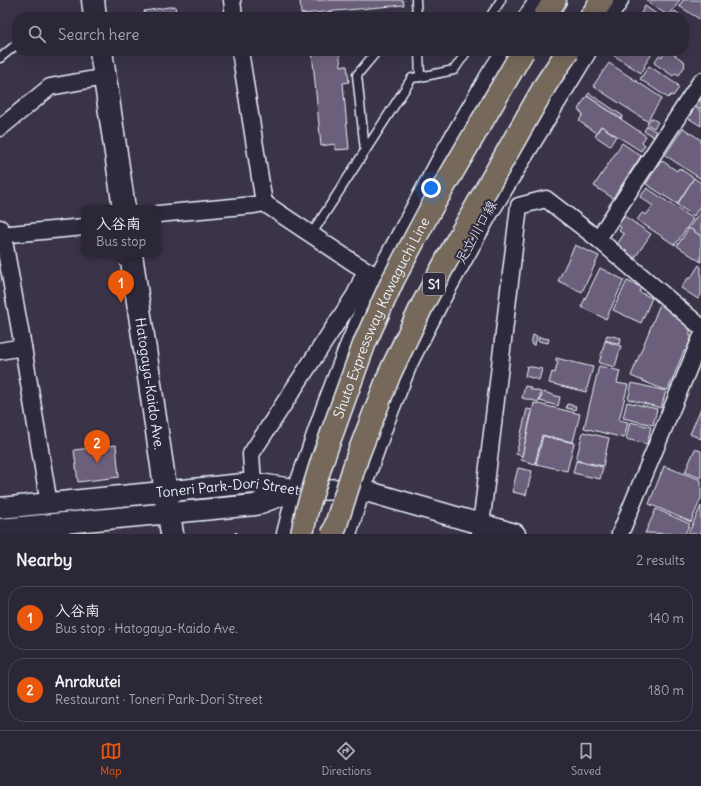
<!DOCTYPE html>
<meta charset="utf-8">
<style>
body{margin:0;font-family:Delius,"Klee One",sans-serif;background:#342f3f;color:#f1f3f6}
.you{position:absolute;left:431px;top:188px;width:14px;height:14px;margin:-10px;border:3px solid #fff;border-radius:50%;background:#1a73e8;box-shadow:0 0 0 6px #1a73e833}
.badge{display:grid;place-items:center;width:26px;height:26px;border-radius:50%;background:#ea580c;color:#fff;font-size:13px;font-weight:700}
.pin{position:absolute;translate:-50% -33px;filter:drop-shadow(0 1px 2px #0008)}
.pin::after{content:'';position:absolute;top:21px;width:14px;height:12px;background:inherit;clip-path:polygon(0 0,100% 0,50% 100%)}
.popup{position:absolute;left:81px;top:205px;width:80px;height:52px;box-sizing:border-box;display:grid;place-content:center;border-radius:8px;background:#2c2737;filter:drop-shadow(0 1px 3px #0005);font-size:13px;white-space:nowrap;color:#a6a5ad}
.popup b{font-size:15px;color:#f1f3f6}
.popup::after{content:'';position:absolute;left:50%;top:100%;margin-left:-8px;border:8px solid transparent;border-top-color:#2c2737}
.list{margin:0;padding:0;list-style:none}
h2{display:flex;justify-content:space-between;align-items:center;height:52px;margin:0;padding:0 16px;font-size:17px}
h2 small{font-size:13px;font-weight:400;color:#a6a5ad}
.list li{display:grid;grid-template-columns:26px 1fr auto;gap:12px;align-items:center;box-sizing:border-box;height:64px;margin:0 8px 8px;padding:0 8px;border:1px solid #484452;border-radius:16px}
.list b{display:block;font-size:15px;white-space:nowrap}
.list p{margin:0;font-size:13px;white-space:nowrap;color:#a6a5ad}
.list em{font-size:13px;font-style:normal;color:#a6a5ad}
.icon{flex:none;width:22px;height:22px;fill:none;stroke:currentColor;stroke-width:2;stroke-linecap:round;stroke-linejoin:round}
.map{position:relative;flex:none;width:701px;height:534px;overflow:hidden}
.search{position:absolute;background:#2c2737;box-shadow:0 4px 16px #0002;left:12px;right:12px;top:12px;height:44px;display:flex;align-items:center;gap:10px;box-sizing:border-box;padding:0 14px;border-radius:16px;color:#a6a5ad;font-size:15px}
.sheet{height:196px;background:#2c2737}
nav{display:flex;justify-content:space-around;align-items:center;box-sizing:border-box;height:56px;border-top:1px solid #484452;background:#2c2737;font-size:11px;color:#a6a5ad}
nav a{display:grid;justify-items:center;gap:2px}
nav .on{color:#ea580c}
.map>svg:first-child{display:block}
.building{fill:#6c5e7b;stroke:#e8f1f8}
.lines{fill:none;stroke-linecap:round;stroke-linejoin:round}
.service-casing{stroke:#e8f1f8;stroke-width:11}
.minor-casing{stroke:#e8f1f8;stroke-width:19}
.tertiary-casing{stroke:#e8f1f8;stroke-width:23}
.secondary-casing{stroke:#e8f1f8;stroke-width:25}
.motorway-casing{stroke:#e8f1f8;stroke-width:25}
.path{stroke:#e8f1f8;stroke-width:2.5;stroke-dasharray:3 3;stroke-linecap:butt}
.service{stroke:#2f2a3d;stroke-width:8}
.minor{stroke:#2f2a3d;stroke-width:16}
.tertiary{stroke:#2f2a3d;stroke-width:20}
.secondary{stroke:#2f2a3d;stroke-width:22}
.motorway{stroke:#76695c;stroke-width:22}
.motorway-bridge-casing{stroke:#e8f1f8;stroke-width:25;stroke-linecap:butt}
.motorway-bridge{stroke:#76695c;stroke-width:22}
.labels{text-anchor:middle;stroke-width:4;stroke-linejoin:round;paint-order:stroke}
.shield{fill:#2f2a3d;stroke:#b0b5c0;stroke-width:1}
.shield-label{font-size:13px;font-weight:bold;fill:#e8f1f8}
.street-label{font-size:14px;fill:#e8f1f8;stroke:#2f2a3d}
</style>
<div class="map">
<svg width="701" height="534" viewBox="0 0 701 534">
<rect width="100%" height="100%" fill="#3b3449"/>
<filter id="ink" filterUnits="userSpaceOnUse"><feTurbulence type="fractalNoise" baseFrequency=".025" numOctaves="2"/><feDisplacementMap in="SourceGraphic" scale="8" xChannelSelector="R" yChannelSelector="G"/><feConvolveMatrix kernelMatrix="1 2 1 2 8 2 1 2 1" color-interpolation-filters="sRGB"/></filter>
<g filter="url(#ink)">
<g class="building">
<path d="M300 0H403L404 5 301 14Z"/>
<path d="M648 0H680L669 16 647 2Z"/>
<path d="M683 0H701V20L679 6Z"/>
<path d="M175 6 177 17H145L144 11Z"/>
<path d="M645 6 661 17H643L640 15Z"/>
<path d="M675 11 679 14 677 17H671Z"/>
<path d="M312 51H339L341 66H347L349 82 343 83 349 149 335 150V144L321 146Z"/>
<path d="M616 51H654L644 66 645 67 641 73 613 55Z"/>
<path d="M666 51H669L685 62H684L685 63 684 65 685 66 679 75 675 73 673 76 654 63 659 55 662 57Z"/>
<path d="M609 63 662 98 647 121 593 86Z"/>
<path d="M649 66 678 85 677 86 679 88 673 96 671 95 668 98 640 79Z"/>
<path d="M589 93 623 116 621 119 587 96Z"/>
<path d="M587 96 646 136 642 142 645 145 641 151 601 126 596 133 579 121 583 114 578 110 580 106Z"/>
<path d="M701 98V109L696 106Z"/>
<path d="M695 107 701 111V126L688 118Z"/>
<path d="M651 118 658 122 654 128 647 124Z"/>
<path d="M601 126 616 136 610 146 595 136Z"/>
<path d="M647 126 657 132 654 137 644 131Z"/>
<path d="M683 128 701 140V179L665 155Z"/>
<path d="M622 143 641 156 613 198 594 186Z"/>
<path d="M661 160 677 171 679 168 694 178 677 204 646 184Z"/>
<path d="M694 178 701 183V204L694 216 677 205Z"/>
<path d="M647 188 693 219 675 245 637 220 642 213 646 215 653 206 640 197Z"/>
<path d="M701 210V236L689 228Z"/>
<path d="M623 215 651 234 634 259 616 246 624 234 619 231 621 227 617 224Z"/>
<path d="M689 228 701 236V262L677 246Z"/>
<path d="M575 245 599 256 582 292 558 281Z"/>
<path d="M699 265 701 267V295L698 299 681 288 688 278 690 279Z"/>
<path d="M600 268 624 280 606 319 581 307Z"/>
<path d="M627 281 641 287 639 292 652 298 641 323 613 310Z"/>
<path d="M660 304 690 326V336L692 337 686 351H684L668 390 662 389 631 376Z"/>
<path d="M533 335 537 336 535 345 531 344Z"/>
<path d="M607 335 621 338 620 344 605 340Z"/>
<path d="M539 337 549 339 548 343 538 341Z"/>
<path d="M605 341 621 346 615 367 599 363Z"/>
<path d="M556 358 593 367 586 392 549 383 552 372 555 373 558 361H556Z"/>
<path d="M527 366 542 369 539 380 525 376Z"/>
<path d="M599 366 620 371 617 383 628 385 619 420 628 422 624 438 584 428Z"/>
<path d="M632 383 666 391 661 408 628 399Z"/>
<path d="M525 386 530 387V389L541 392 539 402 522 398Z"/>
<path d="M543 392 560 397 558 406 540 401Z"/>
<path d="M627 402 657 409 653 425 623 418Z"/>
<path d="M534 403 580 414 573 442 542 435 535 464 521 460Z"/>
<path d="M567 404 576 406 575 410 566 408Z"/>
<path d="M701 408V439L690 434Z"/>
<path d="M527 409 532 410 522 456 516 454Z"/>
<path d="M630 422 651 427 647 444 626 439Z"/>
<path d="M583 432 609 438 603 466 576 460Z"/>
<path d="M543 436 574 443 567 471 536 464Z"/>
<path d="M116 445 119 477 78 482 74 450Z"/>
<path d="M695 449 701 451V478L685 472Z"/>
<path d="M576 461 603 467 600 479 573 473Z"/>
<path d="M664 466 701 480V498L691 522 649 504Z"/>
<path d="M518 468 532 471 526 495 512 492Z"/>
<path d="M701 506V534H688Z"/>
<path d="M656 509 690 524 685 534 645 533Z"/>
</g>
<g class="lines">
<defs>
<g id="service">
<path d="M416 0 417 17"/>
<path d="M490 17 501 0"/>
<path d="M0 58 17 44"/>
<path d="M420 77 454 70 467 51"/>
<path d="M365 151 357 75 377 51"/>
<path d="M311 235 412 78 420 77 419 51"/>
</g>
<g id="minor">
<path d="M232 0 234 17"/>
<path d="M240 51 264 203"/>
<path d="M0 128 50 87 105 77"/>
<path d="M158 214 254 205 264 203 354 263 366 270"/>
<path d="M0 228 3 235 23 347 49 504"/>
<path d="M0 235 84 227"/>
<path d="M598 239 701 81"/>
<path d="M0 351 23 347"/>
<path d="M253 483 251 454 355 295 366 270 380 278"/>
<path d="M480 534 519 206 546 199 598 239 701 327"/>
<path d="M620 534 701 338"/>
</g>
<g id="tertiary">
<path id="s1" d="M0 508 253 483 299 490 359 489 515 534"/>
<path d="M0 529 255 505 296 490"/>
</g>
<g id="secondary">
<path d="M93 0 95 17"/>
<path d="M530 17 541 0"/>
<path d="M606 17 617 0"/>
<path d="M101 51 124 208"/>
<path id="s2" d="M131 254 172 534"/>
<path d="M288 534 299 490 327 409 350 349 380 278 448 151 493 74 508 51"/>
<path d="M345 534 359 489 384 419 407 361 437 302 487 212 585 51"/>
</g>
<g id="motorway">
<path d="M544 17 555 0"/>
<path d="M591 17 602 0"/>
</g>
</defs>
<use href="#service" class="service-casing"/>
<use href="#minor" class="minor-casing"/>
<use href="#tertiary" class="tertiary-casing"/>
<use href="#secondary" class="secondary-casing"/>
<use href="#motorway" class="motorway-casing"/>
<path class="path" d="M236 532V534"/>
<use href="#service" class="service"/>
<use href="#minor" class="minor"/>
<use href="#tertiary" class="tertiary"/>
<use href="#secondary" class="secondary"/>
<use href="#motorway" class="motorway"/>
<defs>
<g id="motorway-bridge">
<path id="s3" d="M302 534 307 510 323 458 365 342 393 280 429 212 523 51"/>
<path d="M333 534 358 455 390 373 423 304 458 239 546 84 568 51"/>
</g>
</defs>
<use href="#motorway-bridge" class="motorway-bridge-casing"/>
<use href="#motorway-bridge" class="motorway-bridge"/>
</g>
</g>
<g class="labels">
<rect class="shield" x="423" y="273" width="22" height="22" rx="3"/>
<g class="shield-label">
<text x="434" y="289">S1</text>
</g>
<g class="street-label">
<text transform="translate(476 232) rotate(-61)" y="5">足立川口線</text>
<text dy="5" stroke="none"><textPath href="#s3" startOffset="231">Shuto Expressway Kawaguchi Line</textPath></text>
<text dy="5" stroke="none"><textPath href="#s2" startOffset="131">Hatogaya-Kaido Ave.</textPath></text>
<text dy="5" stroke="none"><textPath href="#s1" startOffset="229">Toneri Park-Dori Street</textPath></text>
</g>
</g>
</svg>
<div class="you"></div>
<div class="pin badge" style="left:121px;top:303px">1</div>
<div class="popup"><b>入谷南</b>Bus stop</div>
<div class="pin badge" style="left:97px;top:463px">2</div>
<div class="search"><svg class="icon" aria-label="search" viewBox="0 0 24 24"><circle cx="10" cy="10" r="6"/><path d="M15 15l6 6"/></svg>Search here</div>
</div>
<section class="sheet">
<h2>Nearby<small>2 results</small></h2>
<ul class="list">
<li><span class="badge">1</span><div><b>入谷南</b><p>Bus stop · Hatogaya-Kaido Ave.</p></div><em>140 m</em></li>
<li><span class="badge">2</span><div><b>Anrakutei</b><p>Restaurant · Toneri Park-Dori Street</p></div><em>180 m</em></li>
</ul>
</section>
<nav>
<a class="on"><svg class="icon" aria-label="map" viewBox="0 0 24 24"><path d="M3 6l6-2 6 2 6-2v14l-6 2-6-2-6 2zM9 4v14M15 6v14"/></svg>Map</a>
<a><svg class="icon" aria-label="directions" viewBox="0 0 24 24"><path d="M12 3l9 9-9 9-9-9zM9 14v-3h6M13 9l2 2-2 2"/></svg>Directions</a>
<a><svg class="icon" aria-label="saved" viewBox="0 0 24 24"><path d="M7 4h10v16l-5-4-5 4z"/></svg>Saved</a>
</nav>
